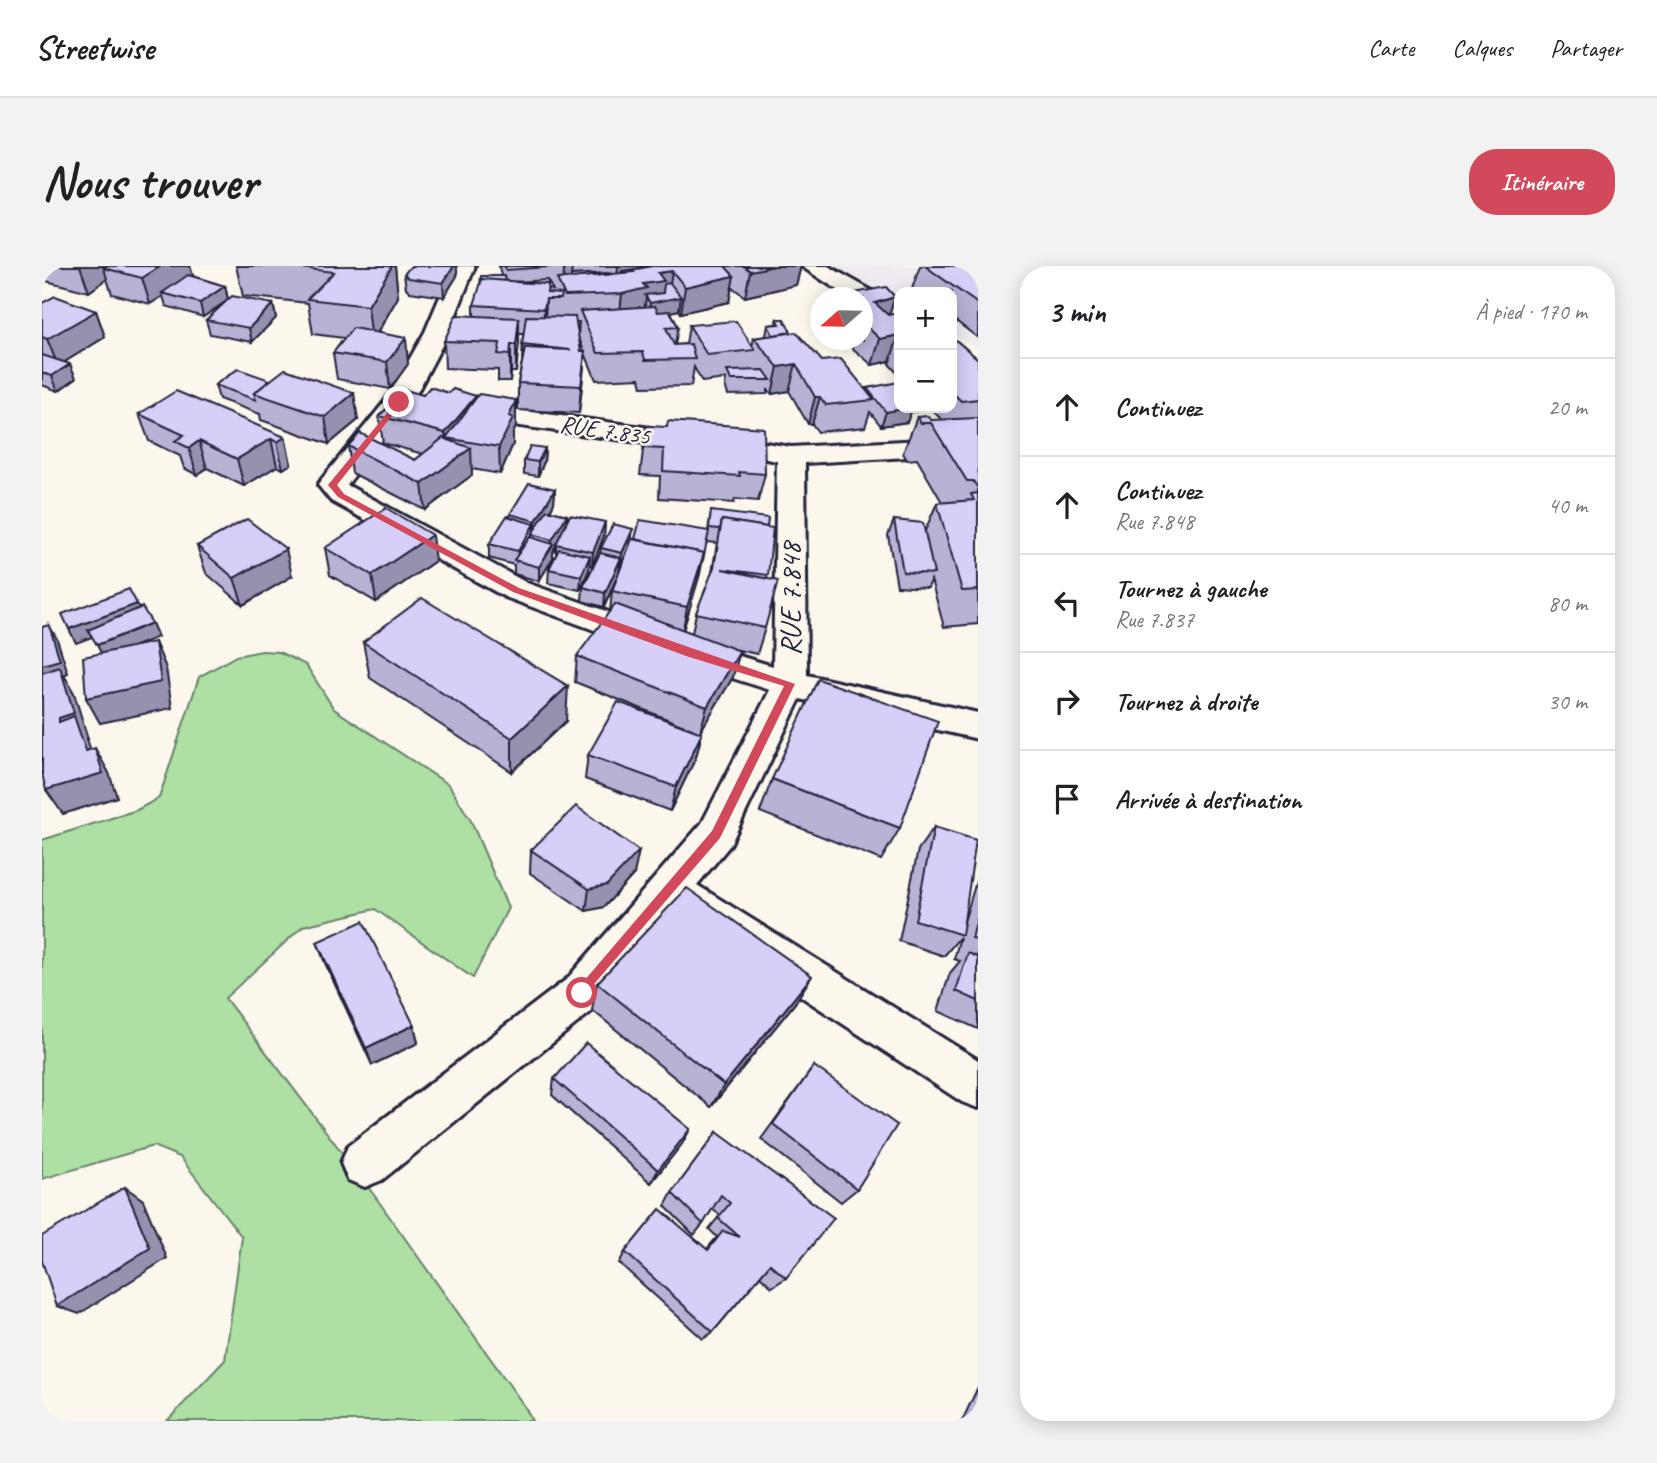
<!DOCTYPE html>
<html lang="fr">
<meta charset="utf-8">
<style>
body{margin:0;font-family:Caveat,sans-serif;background:#f2f2f2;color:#202124}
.controls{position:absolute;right:21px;top:21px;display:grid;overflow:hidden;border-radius:14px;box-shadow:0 4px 18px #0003}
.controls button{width:63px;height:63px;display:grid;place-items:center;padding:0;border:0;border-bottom:2px solid #e0e0e0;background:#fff;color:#202124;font:35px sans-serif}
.compass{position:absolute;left:768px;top:21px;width:63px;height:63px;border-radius:50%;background:#fff;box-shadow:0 4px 18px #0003;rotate:250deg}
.stop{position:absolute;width:21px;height:21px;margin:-16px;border:5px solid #d1495b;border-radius:50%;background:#fff}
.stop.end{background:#d1495b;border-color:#fff;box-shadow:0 2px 7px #0008}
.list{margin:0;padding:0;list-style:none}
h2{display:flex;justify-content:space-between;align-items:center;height:91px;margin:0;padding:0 28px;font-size:30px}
h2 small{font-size:23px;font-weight:400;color:#757577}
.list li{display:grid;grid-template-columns:46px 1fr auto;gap:21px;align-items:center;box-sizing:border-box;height:98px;padding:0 28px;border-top:2px solid #e0e0e0}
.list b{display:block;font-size:26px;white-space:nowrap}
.list p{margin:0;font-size:23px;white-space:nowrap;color:#757577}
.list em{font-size:23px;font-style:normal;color:#757577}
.icon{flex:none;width:38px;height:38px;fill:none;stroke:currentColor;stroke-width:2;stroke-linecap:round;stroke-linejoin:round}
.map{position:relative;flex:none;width:936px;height:1155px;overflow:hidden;border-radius:28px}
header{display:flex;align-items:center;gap:42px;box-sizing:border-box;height:98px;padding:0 35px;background:#fff;border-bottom:2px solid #e0e0e0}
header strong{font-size:33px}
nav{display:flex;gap:38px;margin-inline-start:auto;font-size:24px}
.intro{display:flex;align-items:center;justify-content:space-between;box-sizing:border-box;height:168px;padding:0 42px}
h1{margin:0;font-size:49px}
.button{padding:18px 32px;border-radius:28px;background:#d1495b;color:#fff;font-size:24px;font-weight:700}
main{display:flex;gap:42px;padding:0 42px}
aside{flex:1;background:#fff;border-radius:28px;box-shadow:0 4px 18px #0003}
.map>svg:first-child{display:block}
.built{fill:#f0ebf0}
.green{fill:#ade0a2;stroke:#68816e;stroke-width:2}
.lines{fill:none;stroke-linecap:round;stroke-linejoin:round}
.minor-casing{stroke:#22223b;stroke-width:6}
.minor{fill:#fbf7ec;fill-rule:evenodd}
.wall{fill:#b8b2d5;stroke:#22223b;stroke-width:2;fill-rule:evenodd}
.shaded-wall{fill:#9691ae;stroke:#22223b;stroke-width:2}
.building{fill:#d6cff8;stroke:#22223b;stroke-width:2}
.route{fill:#d1495b}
.labels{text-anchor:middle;stroke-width:5;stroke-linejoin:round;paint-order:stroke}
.far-street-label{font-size:24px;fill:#22223b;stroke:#fbf7ec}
.street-label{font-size:30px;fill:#22223b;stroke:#fbf7ec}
</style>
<header>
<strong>Streetwise</strong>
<nav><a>Carte</a><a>Calques</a><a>Partager</a></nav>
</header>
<div class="intro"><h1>Nous trouver</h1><a class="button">Itinéraire</a></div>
<main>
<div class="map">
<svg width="936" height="1155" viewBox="0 0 936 1155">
<rect width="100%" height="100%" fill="#fbf7ec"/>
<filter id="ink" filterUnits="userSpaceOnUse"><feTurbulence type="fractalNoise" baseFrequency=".0143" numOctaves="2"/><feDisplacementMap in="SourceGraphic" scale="14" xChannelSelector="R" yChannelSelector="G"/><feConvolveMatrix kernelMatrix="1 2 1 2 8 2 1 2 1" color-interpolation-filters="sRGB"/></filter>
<g filter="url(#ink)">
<path class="built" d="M784 0H936V82L910 68V26H857V40Z"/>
<path class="green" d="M220 385 237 386 264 399 292 443 407 519 429 555 466 642 431 712 333 643 261 660 183 732 332 929 483 1141 490 1155H125L183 1094 200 971 138 891 111 880 0 913V574L95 544 117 532 157 411 194 390Z"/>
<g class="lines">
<defs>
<g id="minor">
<path d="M411 0H433L407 66 370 136 305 219 485 317 660 379 731 400 735 195 714 191 710 185 714 179 724 177 749 181 936 171V187L763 197 765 409 936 447V473L758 433 688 579 655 619 936 794V842L920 836 632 647 555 741 340 914 323 921 306 914 299 897 306 880 525 713 660 557 728 424 636 395 463 331 289 235 276 219 280 213 345 133 383 66Z"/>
<path d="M759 0H786L857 40V57L820 39V32H808Z"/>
<path d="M422 137 654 168 664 170 668 176 664 182 654 184 413 151 409 145 413 139Z"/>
</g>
</defs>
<use href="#minor" class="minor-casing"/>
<use href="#minor" class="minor"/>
</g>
<g class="wall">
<path d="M0 0H148L151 10 183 20 186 33 231 38 234 52 210 76 168 68 164 54 184 35 161 51 124 40 121 30 108 38 70 28 65 13 47 26 0 14Z"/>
<path d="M194 0H353L356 31 336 66 366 98 348 123 295 113 291 87 302 72 271 68 266 37 201 30Z"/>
<path d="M457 0H759L754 19 703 31 690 21 687 36 639 47 637 44 629 46 636 61 633 79 644 78 647 59 710 80 712 72 724 70 726 59 734 58 735 53 780 95 824 124 825 122 882 144 869 146 865 156 839 160 828 146 823 161 776 166 770 158H766L747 125 730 128 726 124 725 128 686 129 683 119 684 113 660 116 652 101 649 120 600 121 598 112 554 114 543 87 537 147 476 144V117L480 96 481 68H477L474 106H469L468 115H456V104L403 102 402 75 432 50V39L459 10ZM595 3 590 4V6L580 7V5ZM534 56H537L536 70ZM537 72 542 85H539Z"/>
<path d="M878 0H936V72L910 52V26H874L870 23Z"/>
<path d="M362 8 415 10 402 31 368 26 364 22Z"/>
<path d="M821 32 847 49 857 47V109L847 98 848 95 830 99 801 74H821Z"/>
<path d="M0 37 54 45 63 71 22 96 34 112 16 125 0 119Z"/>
<path d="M910 71 936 93V358L902 361 889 314 886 322 855 320 846 269 852 254 883 265 895 237 900 236 875 193 865 194 861 187 875 151 889 154H900L888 142H910Z"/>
<path d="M196 103 316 154 287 178 219 154 218 148 177 133 173 119Z"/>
<path d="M407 127 434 130V132L474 134V161L471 167V178L458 208 430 203V209L383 244 310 207 306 180 373 194 381 188 341 177 337 150 381 129Z"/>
<path d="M97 148 243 171 249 198 241 203 235 200 202 220 165 202 155 209 142 202 138 190 107 175Z"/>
<path d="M604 160 723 208 716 235 693 233 692 237 617 232 618 210 598 209Z"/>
<path d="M503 182 502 196 496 210 482 208V194Z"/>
<path d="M513 223 512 237 508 245 525 249V256H563L562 270 550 300 547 299V304L538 324 506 317 507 303 514 289V280L511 286V292L497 315 472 308V299L447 292V278L468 251V248Z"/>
<path d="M669 245 725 261 726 309 724 313 723 362 715 388 696 384 691 411 658 466 660 467 654 491 628 545 543 513 546 489 650 463 533 416 535 390 568 346 570 325 577 308 562 341 540 335 541 321 558 287 559 282 590 273 666 265ZM664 276 675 277 670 307 654 347 650 367 641 364 658 308Z"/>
<path d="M155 280 250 310 201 339 164 307Z"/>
<path d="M283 282 393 295 334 336 288 309Z"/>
<path d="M321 376 524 455 470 506 328 412Z"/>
<path d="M730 513 858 562 839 594 718 546Z"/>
<path d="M892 561 921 659 936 609V763L896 745 908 707 918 695 912 693 918 671 902 690 857 675 876 584Z"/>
<path d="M489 584 592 608 562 641 544 645 488 607Z"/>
<path d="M275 676 372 759 376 777 330 799 283 697Z"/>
<path d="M555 717 753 737 669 841 550 744Z"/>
<path d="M772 800 815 923 799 936 719 873Z"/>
<path d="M512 813 648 863 640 878 609 917 510 829Z"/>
<path d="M675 866 744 1012 730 1021 718 1010 671 1066 661 1073 577 997 583 986 665 983 675 971 667 963 678 949 670 943 661 958 652 969 623 940 630 927Z"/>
<path d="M936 1121V1155H920Z"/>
</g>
<g class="shaded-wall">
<path d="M38 0H83L62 2 65 13 47 26Z"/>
<path d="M119 0H148L151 10 120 27 121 30 108 38 100 12Z"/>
<path d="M350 0H353L356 31 330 76 326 40Z"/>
<path d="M412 0H415V10L402 31 401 17Z"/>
<path d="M530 0 528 26 521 27 522 1Z"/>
<path d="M576 0H612L580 5 579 19 575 15Z"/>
<path d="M732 0H759L754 19 703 31 708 5Z"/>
<path d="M630 5 626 31H639L637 44 607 51 608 37 604 31 602 48 577 55 580 28 601 18 616 7Z"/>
<path d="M692 10 687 36 639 47 643 21Z"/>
<path d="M183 20 186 34 161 51 158 37Z"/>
<path d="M853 31 844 58 833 37Z"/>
<path d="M504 33 503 59 501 70 502 43Z"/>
<path d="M231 38 234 52 210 76 207 62Z"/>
<path d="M54 45 63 71 16 100 5 73Z"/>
<path d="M477 52V78L474 106V79Z"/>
<path d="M857 69V73L856 72 848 95 830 99 838 73Z"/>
<path d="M364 72 366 98 348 123 345 96Z"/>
<path d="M469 79V106L468 115V89Z"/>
<path d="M543 85 541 112 537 147 539 120Z"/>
<path d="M28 98 34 112 16 125 10 110Z"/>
<path d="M754 98 747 125 730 128 736 101Z"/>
<path d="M312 127 316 154 287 178 283 151Z"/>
<path d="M434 130 435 157 404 172 405 194 403 167Z"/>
<path d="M773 131H778L770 158H766Z"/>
<path d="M474 134V161L471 167V178L458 208 457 181 467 150Z"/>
<path d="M860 142H883L882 144 869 146 865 156 839 160 844 146Z"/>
<path d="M243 171 249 198 241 203 235 176Z"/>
<path d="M229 173 235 200 202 220 195 193Z"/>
<path d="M157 175 165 202 155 209 147 182Z"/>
<path d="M429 182 430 209 383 244 380 218Z"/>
<path d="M503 182 502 196 496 210V196Z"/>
<path d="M513 223 512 237 494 269V255Z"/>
<path d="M525 249 524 263 514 278 511 286V292L497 315V301L510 280V274Z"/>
<path d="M563 256 562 270 550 300 551 286Z"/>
<path d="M492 258V269L490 268V275L475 295 476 285Z"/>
<path d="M591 263 589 277 578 301 580 287Z"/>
<path d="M390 269 393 295 334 336 330 309Z"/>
<path d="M244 283 250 310 201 339 192 312Z"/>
<path d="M662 287 656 314 640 368 645 341Z"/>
<path d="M548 290 547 304 538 324 539 310Z"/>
<path d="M579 292 577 306 562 341 563 327Z"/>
<path d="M95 338 101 352 46 364 50 371 34 377 27 363Z"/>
<path d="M110 357 116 371 62 393 55 379Z"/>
<path d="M7 359 15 373 26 407 22 409 32 427 46 473H45L57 508 53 482 67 507 75 531 21 548 4 524 17 456 0 416V399Z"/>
<path d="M113 376 124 402 130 442 58 457 44 432Z"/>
<path d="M698 385 691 411 658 466 665 441Z"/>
<path d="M526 420 524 455 470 506V472Z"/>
<path d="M660 467 654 491 628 545 634 521Z"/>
<path d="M597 585 592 608 562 641 544 645 547 623Z"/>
<path d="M770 710 753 737 669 841 682 819Z"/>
<path d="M372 759 376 777 330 799 324 782Z"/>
<path d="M648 863 640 878 609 917 616 904Z"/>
<path d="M83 921 101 934 125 992 37 1048 15 1040Z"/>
</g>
<g class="building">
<path d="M65 0H119L100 12 62 2Z"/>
<path d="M242 0H350L326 40 265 33 292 6Z"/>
<path d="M369 0H412L401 17 367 12 362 8Z"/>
<path d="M463 0H507L508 1 464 4Z"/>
<path d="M610 0H683L692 10 643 21 630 5 616 7 622 15 601 18 605 22 580 28 523 30 515 13 592 6 590 4Z"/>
<path d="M702 0H732L708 5Z"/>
<path d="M883 0H936V38Z"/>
<path d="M565 7 571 8 529 12V9Z"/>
<path d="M146 9 183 20 158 37 120 27Z"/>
<path d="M439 10H462L463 15 440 13 438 20Z"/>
<path d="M440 13 506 18 505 27 520 28 519 33H504L502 43 432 39Z"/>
<path d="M505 14 511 24 506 23V18L473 16Z"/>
<path d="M628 17 639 31 608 37 603 29 621 27 622 18Z"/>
<path d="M844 21 853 31 833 37 846 49 857 47V69L838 73 821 57V32L791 31Z"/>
<path d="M13 30 54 45 5 73 0 71V37Z"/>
<path d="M190 30 231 38 207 62 164 54Z"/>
<path d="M613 40 616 46 628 45 636 61 624 62 632 79 649 78 653 93 603 94 601 86 556 87 538 45Z"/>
<path d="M414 49 477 52 474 79H469L468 89 456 88 458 77 402 75Z"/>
<path d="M484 50 533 51 539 85H543L539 120 476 117 483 82 529 84 480 79Z"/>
<path d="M735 53H742L749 66 731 69 726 59 738 58Z"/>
<path d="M694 55 713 84 665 89 647 59Z"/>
<path d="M311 62 364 72 345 96 291 87Z"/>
<path d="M754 66 780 95 799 93 832 134 784 139 778 131H773L754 98 736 101 712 72Z"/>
<path d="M910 71 936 93V133L919 135 910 126Z"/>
<path d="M0 89 28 98 10 110 0 107Z"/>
<path d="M196 103 228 114 212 127 214 134 173 119Z"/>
<path d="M243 103 312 127 283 151 212 127Z"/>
<path d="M722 104 729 114H689L685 105Z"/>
<path d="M857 116V142H868L844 146 825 122Z"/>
<path d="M388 121 407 127 411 123 434 130 403 167 337 150 364 124 381 129Z"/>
<path d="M134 125 243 171 235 176 229 173 195 193 157 175 147 182 133 175 142 169 97 148Z"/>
<path d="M437 128 474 134 467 150 471 152 457 181 404 172Z"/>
<path d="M885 150 889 154 936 152V222L931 215H925L889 157H879L875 151Z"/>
<path d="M626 155 722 162 723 208 697 206 698 210 621 205 622 183 602 182 604 160 625 161Z"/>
<path d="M318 167 373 194 401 172 429 182 380 218 306 180Z"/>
<path d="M488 180 503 182 496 196 482 194Z"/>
<path d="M487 217 513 223 494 255 468 248Z"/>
<path d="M936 227V324L920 325 895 237 932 234 929 228Z"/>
<path d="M344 242 390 269 330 309 283 282Z"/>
<path d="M505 244 525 249 510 274 490 268Z"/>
<path d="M669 245 726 252 725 261 680 254 678 263 667 262Z"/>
<path d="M528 249 563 256 551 286 514 278Z"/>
<path d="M465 250 492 258 476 285 447 278Z"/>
<path d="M205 253 244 283 192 312 155 280Z"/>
<path d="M598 254 667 265 661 294 662 287 593 273Z"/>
<path d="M680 254 731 262 726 309 680 303 736 315 723 362 654 347 672 301Z"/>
<path d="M852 254 881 257 892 308 861 306Z"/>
<path d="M571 258 591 263 580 287 559 282Z"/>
<path d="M488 271 511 278 497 301 472 294Z"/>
<path d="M590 273 662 287 645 341 570 325Z"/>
<path d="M517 283 548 290 539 310 507 303Z"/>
<path d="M558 287 579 292 563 327 541 321Z"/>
<path d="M87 323 95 338 27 363 20 348Z"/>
<path d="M380 332 526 420 470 472 321 376Z"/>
<path d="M573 338 698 385 665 441 535 390Z"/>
<path d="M100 341 110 357 55 379 46 364Z"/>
<path d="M7 359 18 394 0 399V361Z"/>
<path d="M113 376 119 416 44 432 41 391Z"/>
<path d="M18 401 32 447 17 452V456L32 450 44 485 53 482 61 507 4 524 0 508V407Z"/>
<path d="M776 413 896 455 858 562 730 513Z"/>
<path d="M576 436 660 467 634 521 546 489Z"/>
<path d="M534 540 597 585 565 619 547 623 489 584Z"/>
<path d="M892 561 934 574 920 669 873 654Z"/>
<path d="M645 622 770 710 682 819 555 717Z"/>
<path d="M936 650V675L930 672Z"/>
<path d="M321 655 372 759 324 782 275 676Z"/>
<path d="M926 687 936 691V735L914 725Z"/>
<path d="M544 777 648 863 616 904 512 813Z"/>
<path d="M772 800 855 859 815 923 731 858Z"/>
<path d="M675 866 792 952 744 1012 728 998 671 1066 583 986 618 943 666 984 681 965 698 971 676 952 688 937 679 929 661 958 630 927Z"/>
<path d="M83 921 108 982 15 1040 0 995V970Z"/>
</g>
</g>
<path class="route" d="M355 135 361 136 295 219 302 228 477 322 753 418 678 572 540 732 536 731V722L670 565 742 420 644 390 471 326 296 231 286 219Z"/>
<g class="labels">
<g class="far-street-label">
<text transform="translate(563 164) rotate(8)" y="8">RUE 7.835</text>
</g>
<g class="street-label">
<text transform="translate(748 333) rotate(-90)" y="10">RUE 7.848</text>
</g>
</g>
</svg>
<div class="controls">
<button>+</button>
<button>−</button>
</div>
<svg class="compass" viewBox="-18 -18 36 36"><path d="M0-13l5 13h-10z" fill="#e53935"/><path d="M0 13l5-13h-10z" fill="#757577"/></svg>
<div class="stop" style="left:540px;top:727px"></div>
<div class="stop end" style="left:357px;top:136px"></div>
</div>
<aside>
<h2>3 min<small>À pied · 170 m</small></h2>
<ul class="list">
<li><svg class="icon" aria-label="ahead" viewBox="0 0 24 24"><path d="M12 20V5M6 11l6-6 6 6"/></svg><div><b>Continuez</b></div><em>20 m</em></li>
<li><svg class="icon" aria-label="ahead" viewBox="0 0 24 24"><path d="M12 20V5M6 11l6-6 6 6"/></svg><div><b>Continuez</b><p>Rue 7.848</p></div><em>40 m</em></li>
<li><svg class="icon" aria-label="left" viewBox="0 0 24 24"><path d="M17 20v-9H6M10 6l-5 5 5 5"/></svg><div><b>Tournez à gauche</b><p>Rue 7.837</p></div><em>80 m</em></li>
<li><svg class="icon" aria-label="right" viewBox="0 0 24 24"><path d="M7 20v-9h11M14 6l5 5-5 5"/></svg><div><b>Tournez à droite</b></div><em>30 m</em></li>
<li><svg class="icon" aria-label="arrive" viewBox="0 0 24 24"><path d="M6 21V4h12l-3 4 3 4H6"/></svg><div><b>Arrivée à destination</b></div></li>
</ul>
</aside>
</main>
